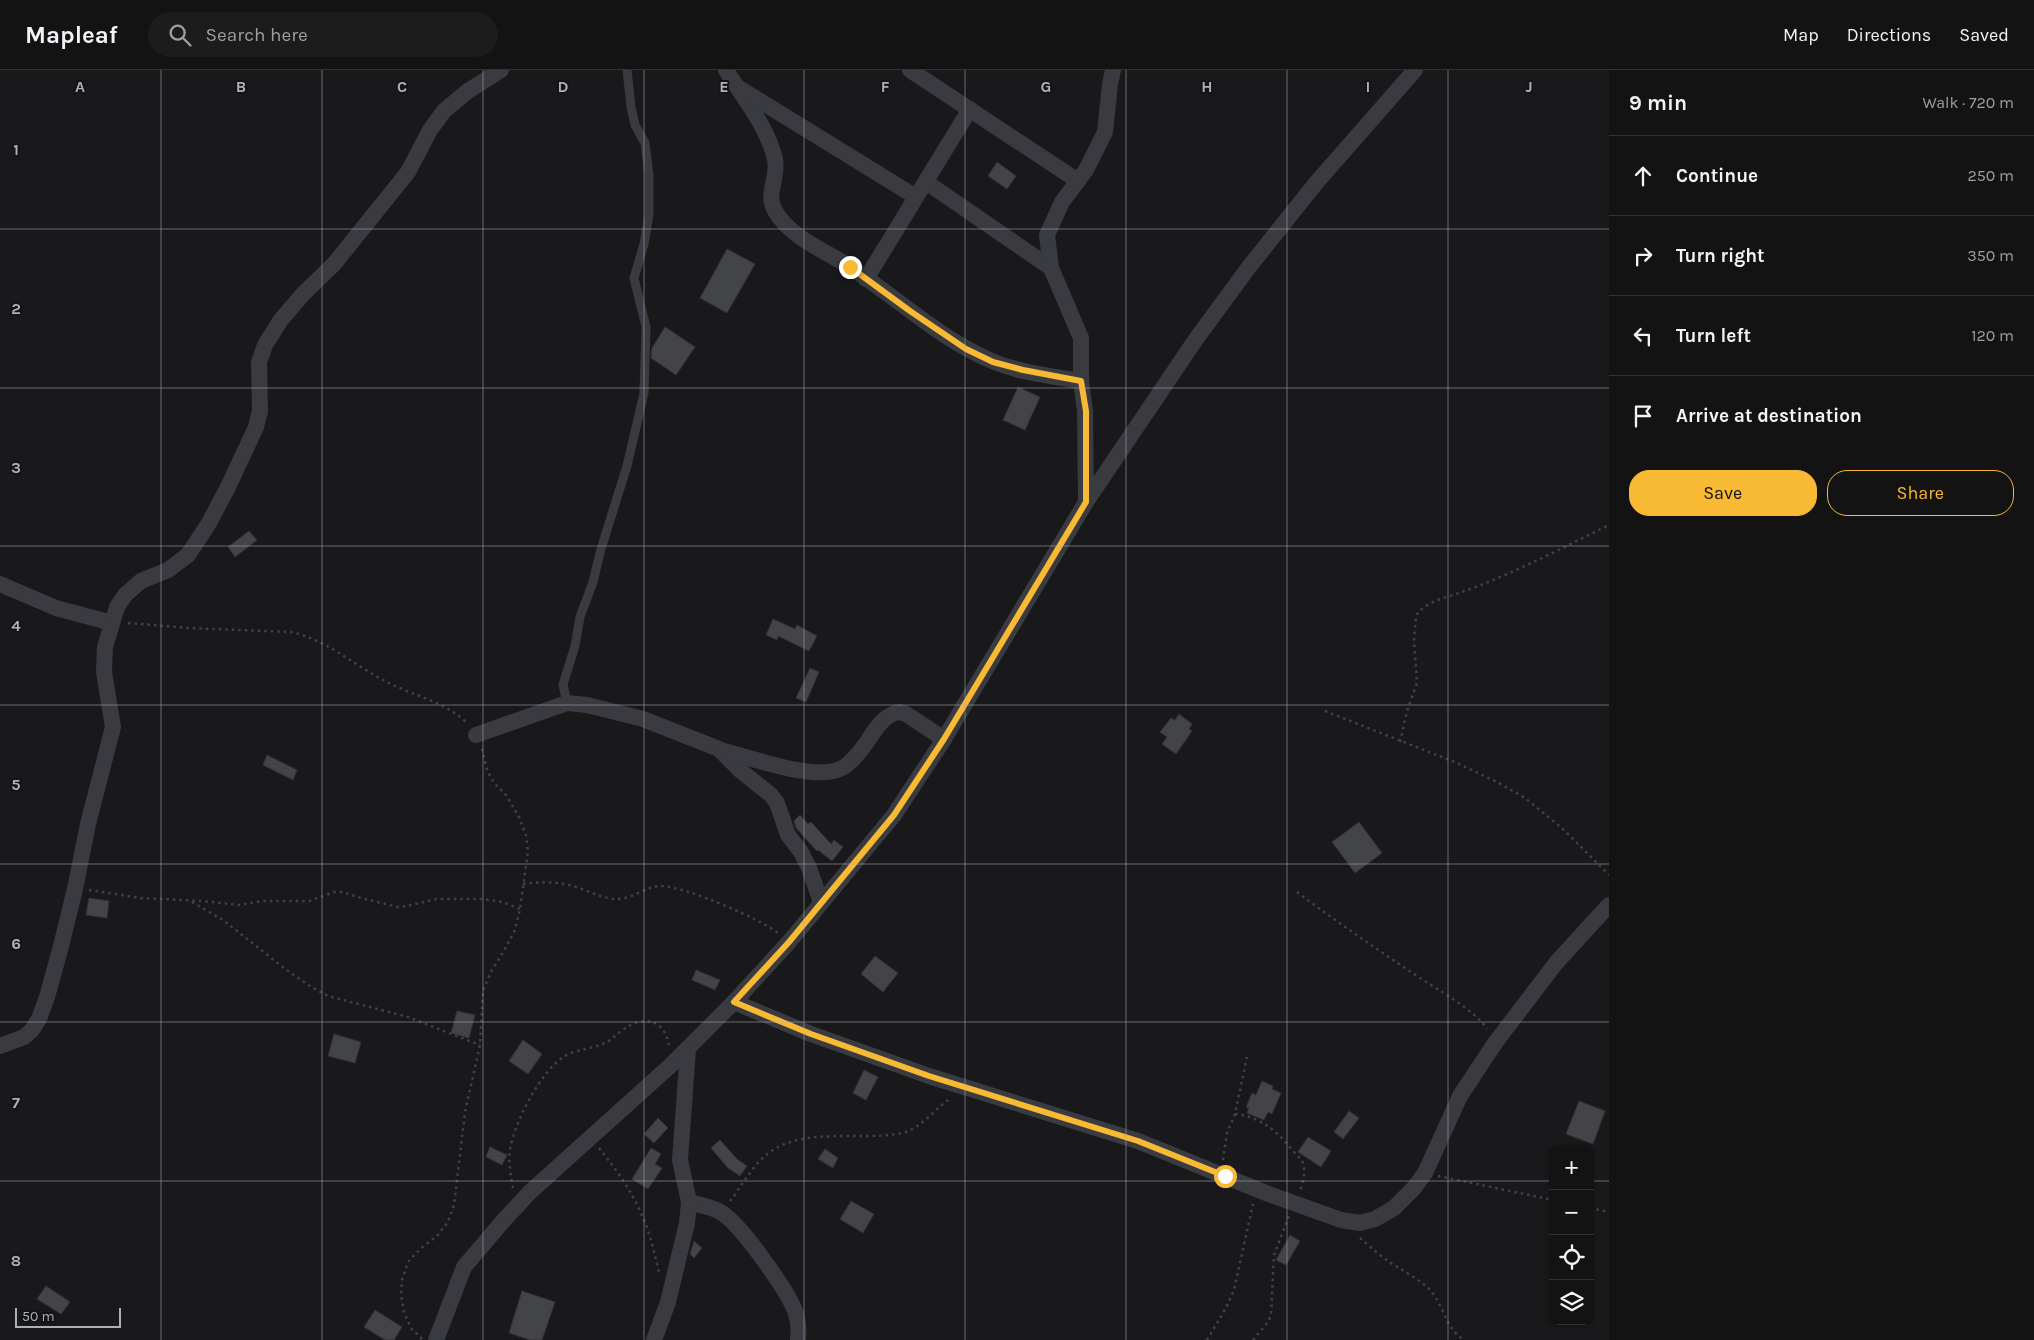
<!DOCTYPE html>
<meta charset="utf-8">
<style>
body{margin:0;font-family:Karla,sans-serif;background:#1c1c1d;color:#f1f3f6}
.controls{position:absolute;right:15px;bottom:15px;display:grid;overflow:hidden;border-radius:10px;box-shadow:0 1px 4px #0004}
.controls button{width:45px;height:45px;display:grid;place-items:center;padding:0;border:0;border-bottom:1px solid #323234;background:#131314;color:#f1f3f6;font:25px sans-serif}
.scale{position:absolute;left:15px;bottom:12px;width:106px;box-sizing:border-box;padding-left:5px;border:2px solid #abb0bb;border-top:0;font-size:14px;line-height:18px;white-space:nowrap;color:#abb0bb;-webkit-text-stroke:4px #141416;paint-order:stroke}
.stop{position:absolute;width:15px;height:15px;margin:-11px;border:4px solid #f8b934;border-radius:50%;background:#fff}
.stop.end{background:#f8b934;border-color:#fff;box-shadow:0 1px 5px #0008}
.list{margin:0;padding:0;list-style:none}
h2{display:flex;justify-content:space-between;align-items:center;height:65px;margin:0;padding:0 20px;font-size:21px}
h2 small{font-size:16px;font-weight:400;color:#9d9ea0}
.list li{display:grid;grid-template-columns:32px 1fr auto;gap:15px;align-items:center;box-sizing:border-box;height:80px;padding:0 20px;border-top:1px solid #323234}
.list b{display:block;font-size:19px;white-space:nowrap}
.list em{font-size:16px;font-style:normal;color:#9d9ea0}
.actions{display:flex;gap:10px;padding:15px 20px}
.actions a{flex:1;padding:11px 0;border:1px solid #f8b934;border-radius:20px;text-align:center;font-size:18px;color:#f8b934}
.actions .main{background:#f8b934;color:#111}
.icon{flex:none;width:28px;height:28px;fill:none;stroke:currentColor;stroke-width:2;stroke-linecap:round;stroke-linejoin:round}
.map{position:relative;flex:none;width:1609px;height:1270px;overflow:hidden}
header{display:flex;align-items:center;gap:30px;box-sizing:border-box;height:70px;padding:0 25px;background:#131314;border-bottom:1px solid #323234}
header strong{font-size:24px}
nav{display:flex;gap:28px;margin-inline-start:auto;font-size:18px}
.search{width:350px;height:45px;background:#1c1c1d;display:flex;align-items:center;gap:12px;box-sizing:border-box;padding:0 18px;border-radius:28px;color:#9d9ea0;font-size:19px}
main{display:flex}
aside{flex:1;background:#131314}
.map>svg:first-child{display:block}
.building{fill:#434448;stroke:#333337}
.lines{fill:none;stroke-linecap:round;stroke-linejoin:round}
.path{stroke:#404247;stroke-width:2.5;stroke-dasharray:2.5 4;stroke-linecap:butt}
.service{stroke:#3a3b40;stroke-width:9}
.minor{stroke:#3a3b40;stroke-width:16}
.route{stroke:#f8b934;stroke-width:6}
.grid{fill:none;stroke:#abb0bb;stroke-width:1;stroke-opacity:0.55}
.grid-label{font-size:16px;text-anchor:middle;font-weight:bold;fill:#abb0bb;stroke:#141416;stroke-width:4;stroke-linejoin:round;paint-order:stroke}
</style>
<header>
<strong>Mapleaf</strong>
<div class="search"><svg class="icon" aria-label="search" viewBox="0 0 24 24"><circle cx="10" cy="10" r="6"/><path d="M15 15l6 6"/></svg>Search here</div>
<nav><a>Map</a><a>Directions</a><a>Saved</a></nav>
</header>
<main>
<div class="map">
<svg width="1609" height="1270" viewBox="0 0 1609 1270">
<rect width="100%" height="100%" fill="#19191b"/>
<g class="building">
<path d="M997 92 1016 106 1007 119 988 106Z"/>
<path d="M727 179 755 194 727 243 700 228Z"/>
<path d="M665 257 695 277 676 305 651 288 652 278Z"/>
<path d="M1018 317 1040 327 1025 360 1003 350Z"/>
<path d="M249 461 257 470 235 487 228 477Z"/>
<path d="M773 549 795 559 797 555 817 566 809 581 778 566 777 570 766 565Z"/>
<path d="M810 598 819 602 806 632 796 628Z"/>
<path d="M1179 644 1192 654 1189 659 1192 661 1176 684 1162 674 1167 667 1160 662 1171 648 1175 650Z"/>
<path d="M267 685 297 700 293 710 263 695Z"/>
<path d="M800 745 808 754 811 752 831 774 834 770 843 777 832 791 818 780 817 781 796 758 794 751Z"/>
<path d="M1359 752 1382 783 1355 803 1332 772Z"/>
<path d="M89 828 109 831 107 848 86 845Z"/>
<path d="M875 886 898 903 883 922 861 904Z"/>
<path d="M696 900 720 910 715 920 692 910Z"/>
<path d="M457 941 475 945 469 968 451 963Z"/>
<path d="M334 964 361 972 355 993 328 986Z"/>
<path d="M523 970 542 984 528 1004 509 991Z"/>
<path d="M864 1000 878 1007 866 1030 853 1023Z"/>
<path d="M1262 1011 1273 1016 1272 1019 1281 1023 1272 1044 1268 1042 1264 1050 1247 1043 1249 1038 1246 1037 1252 1023 1256 1025Z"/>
<path d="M1579 1031 1605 1041 1593 1074 1566 1064Z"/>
<path d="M1349 1041 1359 1048 1343 1069 1334 1062Z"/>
<path d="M658 1048 668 1058 654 1073 644 1064Z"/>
<path d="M1308 1067 1331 1081 1321 1097 1298 1082Z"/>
<path d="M720 1070 737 1089 747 1096 740 1106 728 1098 711 1078Z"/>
<path d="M490 1077 507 1085 502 1095 486 1087Z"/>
<path d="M651 1078 661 1084 655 1094 662 1098 648 1119 632 1109Z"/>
<path d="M825 1079 838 1088 833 1098 818 1089Z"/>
<path d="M851 1131 874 1144 863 1163 840 1149Z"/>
<path d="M1290 1165 1300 1171 1286 1195 1276 1190Z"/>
<path d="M694 1171 702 1178 694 1188 690 1184Z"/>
<path d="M46 1216 70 1232 61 1244 37 1229Z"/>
<path d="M522 1221 555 1232 542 1270H530L509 1263Z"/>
<path d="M375 1240 402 1257 394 1270H385L364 1257Z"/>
</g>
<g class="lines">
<g class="path">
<path d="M128 553 189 558 291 562C328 570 356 597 389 613 414 626 446 632 467 653"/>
<path d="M1325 641 1457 693 1499 713 1525 728 1563 759 1609 805"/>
<path d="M1400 672 1407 641 1417 613 1414 570 1416 546C1424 532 1445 528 1459 523 1511 505 1560 479 1609 455"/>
<path d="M523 814C540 812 556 811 573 816 587 820 602 829 617 829 633 829 646 816 661 816 684 816 761 849 778 863"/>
<path d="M89 820 141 828 202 831 238 835 263 831H309L334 822H343L357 827 398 837 407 836 436 829H483L502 832 520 839"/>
<path d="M1297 822C1337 852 1378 880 1420 908 1437 919 1477 942 1487 959"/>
<path d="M192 832 223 850 284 898 308 915 328 926 408 947 480 975"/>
<path d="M1235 1044C1261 1047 1277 1061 1293 1081 1298 1086 1303 1090 1304 1097 1305 1105 1303 1113 1300 1120"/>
<path d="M599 1078C615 1098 631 1120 641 1143 650 1162 654 1182 659 1202"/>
<path d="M1223 1090 1227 1063 1235 1044 1247 987"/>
<path d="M1438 1106 1553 1130"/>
<path d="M513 1118C511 1107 508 1091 510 1080 514 1053 541 1000 565 986 577 979 593 979 605 973 612 970 617 963 624 959 644 945 664 949 669 975"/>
<path d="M730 1131C741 1117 751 1098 765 1086 800 1055 859 1072 902 1063 921 1059 934 1039 951 1028"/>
<path d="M1590 1138 1609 1142"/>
<path d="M1360 1168C1369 1176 1378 1184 1388 1191 1401 1200 1418 1208 1430 1220 1444 1235 1446 1261 1465 1270"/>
<path d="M422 1269 411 1258 404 1242 401 1225 402 1210 408 1192 421 1178 437 1166 448 1152 454 1135 465 1042 480 975 483 920 492 900 505 879 515 860 520 839 528 781 526 765 519 747 506 725 494 713 487 700 482 679"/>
<path d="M1207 1270 1226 1238 1234 1220 1253 1134"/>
<path d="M1253 1270 1268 1252 1271 1245 1274 1185 1289 1146"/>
</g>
<path class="service" d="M567 633 563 615 565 608 575 576 580 547 593 512 601 479 627 396 644 323 646 257 634 208 644 174 649 145V105L645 73 635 55 631 37 627 0"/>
<g class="minor">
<path d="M726 0C744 29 767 56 775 89 779 107 765 124 775 141 791 168 824 180 850 197 897 228 940 269 992 291 1020 303 1052 306 1081 311"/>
<path d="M910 0 1078 111"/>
<path d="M739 18 916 127"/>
<path d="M926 112 1051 198"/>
<path d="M866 209 970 39"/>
<path d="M1086 432 1085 341 1081 311V268L1051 198 1047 165 1062 132 1086 100 1105 62 1110 14 1113 0"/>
<path d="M0 514 56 538 112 553"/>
<path d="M476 665 567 633 587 635 643 649 719 679 741 701 771 725 777 733 788 765 801 782 809 798 821 832"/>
<path d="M720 680C750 687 812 711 840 699 851 694 860 682 867 672 875 660 883 645 899 642L906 644 944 669"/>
<path d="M734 932 811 964 929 1006 1138 1071 1266 1123 1341 1150 1360 1153 1375 1149 1394 1138 1414 1118 1425 1103 1460 1026 1495 973 1556 893 1609 835"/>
<path d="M0 976 24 967 32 960 39 949 47 927 60 880 75 819 88 754 113 657 104 602 105 577 117 537 125 525 141 511 168 500 188 485 209 453 229 415 256 357 260 341 259 292 265 275 280 251 303 224 334 194 408 102 430 60 444 41 468 21 501 0"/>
<path d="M689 1132C699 1135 714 1137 722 1143 742 1156 782 1214 793 1236 798 1246 799 1259 798 1270"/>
<path d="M436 1270 464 1197 504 1150 530 1122 670 996 734 932 789 872 894 745 944 669 1086 432 1196 269 1249 197 1316 113 1415 0"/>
<path d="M654 1270 668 1232 687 1153 689 1132 680 1090 688 979"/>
</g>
</g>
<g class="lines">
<path class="route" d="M850 197 910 241 966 279 993 292 1023 300 1081 311 1086 341V432L944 669 894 745 789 872 734 932 811 964 929 1006 1138 1071 1225 1106"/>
</g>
<path class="grid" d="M161 0V1270M322 0V1270M483 0V1270M644 0V1270M804 0V1270M965 0V1270M1126 0V1270M1287 0V1270M1448 0V1270M0 159H1609M0 318H1609M0 476H1609M0 635H1609M0 794H1609M0 952H1609M0 1111H1553M1590 1111H1609"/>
<g class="grid-label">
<text x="80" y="22">A</text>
<text x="241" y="22">B</text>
<text x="402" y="22">C</text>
<text x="563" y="22">D</text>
<text x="724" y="22">E</text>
<text x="885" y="22">F</text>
<text x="1046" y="22">G</text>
<text x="1207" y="22">H</text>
<text x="1368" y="22">I</text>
<text x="1529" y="22">J</text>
<text x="16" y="85">1</text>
<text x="16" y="244">2</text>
<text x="16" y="403">3</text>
<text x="16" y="561">4</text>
<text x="16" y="720">5</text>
<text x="16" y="879">6</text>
<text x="16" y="1038">7</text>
<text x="16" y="1196">8</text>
</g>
</svg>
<div class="controls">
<button>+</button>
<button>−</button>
<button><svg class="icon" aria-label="locate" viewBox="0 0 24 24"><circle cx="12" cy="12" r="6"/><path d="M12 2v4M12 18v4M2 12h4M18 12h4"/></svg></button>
<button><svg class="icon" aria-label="layers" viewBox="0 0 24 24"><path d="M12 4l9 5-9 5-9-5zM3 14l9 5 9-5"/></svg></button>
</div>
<div class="scale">50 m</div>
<div class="stop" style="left:1225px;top:1106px"></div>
<div class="stop end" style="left:850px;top:197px"></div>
</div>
<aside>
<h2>9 min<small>Walk · 720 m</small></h2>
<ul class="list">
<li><svg class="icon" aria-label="ahead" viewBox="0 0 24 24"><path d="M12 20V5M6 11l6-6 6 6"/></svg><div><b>Continue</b></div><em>250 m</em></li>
<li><svg class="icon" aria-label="right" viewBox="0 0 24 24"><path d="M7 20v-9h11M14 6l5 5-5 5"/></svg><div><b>Turn right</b></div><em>350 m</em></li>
<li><svg class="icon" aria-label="left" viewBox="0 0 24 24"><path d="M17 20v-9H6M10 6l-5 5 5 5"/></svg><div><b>Turn left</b></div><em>120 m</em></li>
<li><svg class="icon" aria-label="arrive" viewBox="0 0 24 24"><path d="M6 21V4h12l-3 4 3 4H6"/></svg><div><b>Arrive at destination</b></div></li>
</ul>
<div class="actions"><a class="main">Save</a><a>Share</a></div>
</aside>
</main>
